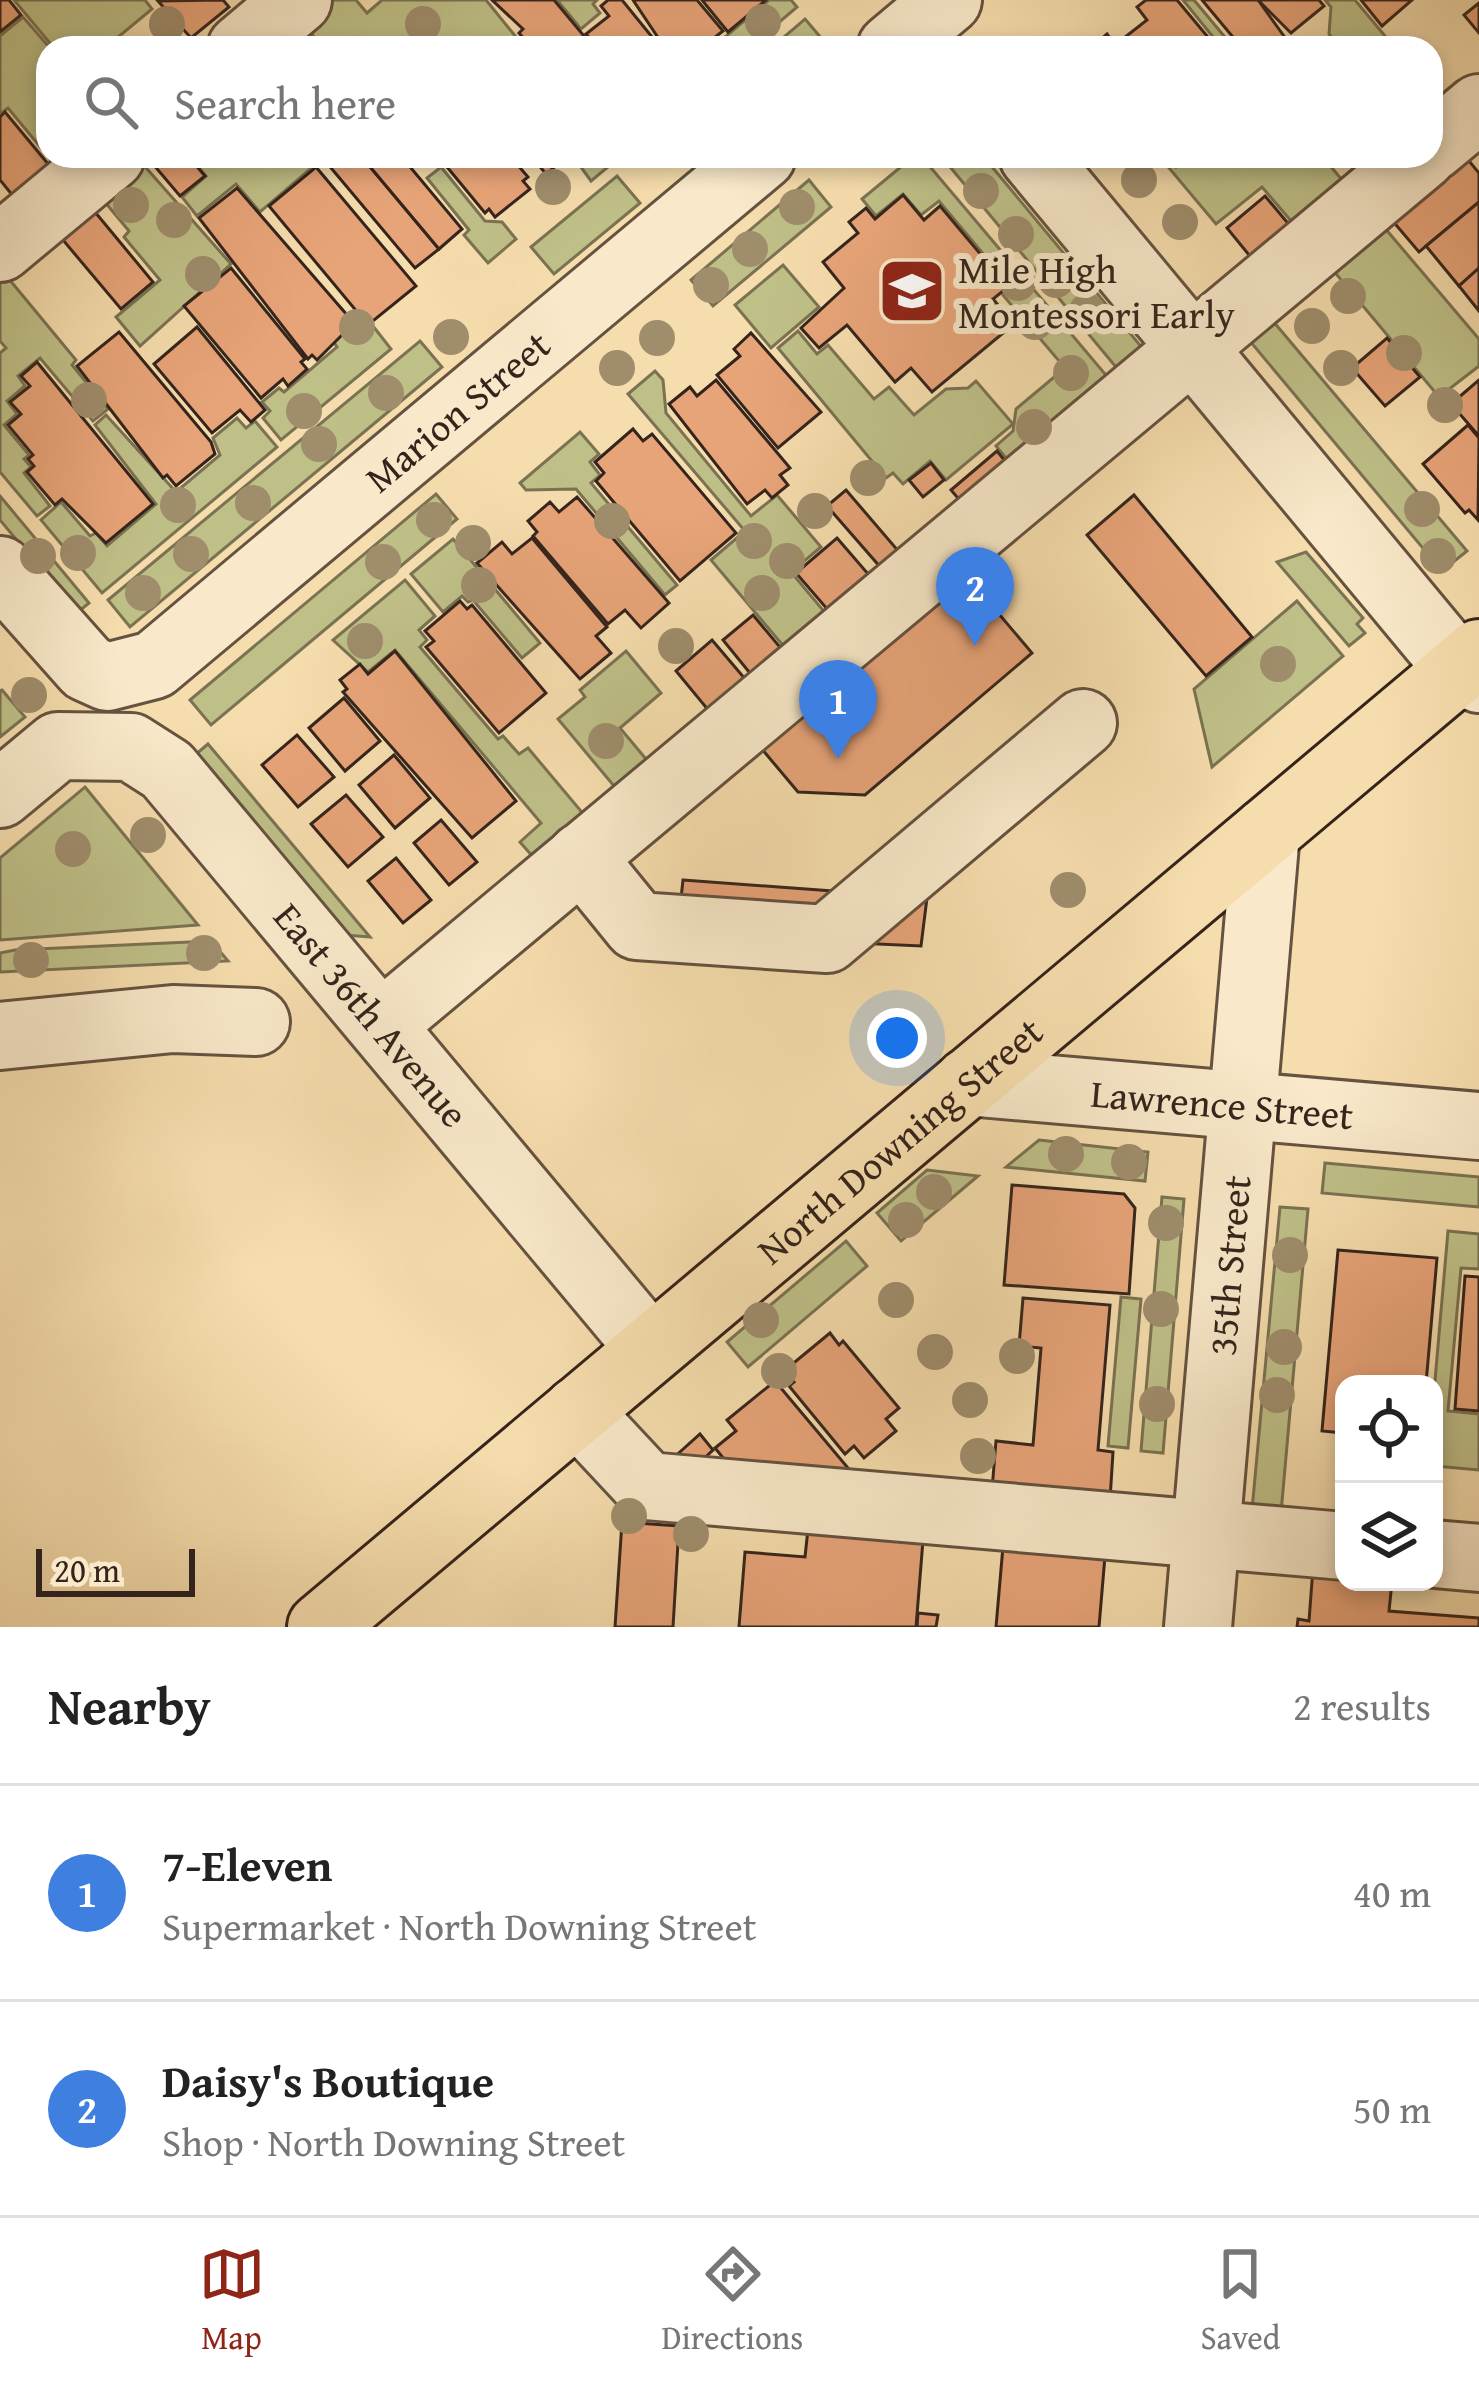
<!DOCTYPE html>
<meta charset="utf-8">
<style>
body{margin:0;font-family:"Gentium Book Plus",serif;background:#f6f6f6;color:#222}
.controls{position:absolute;right:36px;bottom:36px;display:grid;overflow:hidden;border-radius:24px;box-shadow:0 6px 18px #0003}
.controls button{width:108px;height:108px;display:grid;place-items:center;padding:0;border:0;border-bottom:3px solid #e0e0e0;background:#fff;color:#222;font:60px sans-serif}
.scale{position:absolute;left:36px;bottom:30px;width:159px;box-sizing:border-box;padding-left:12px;border:6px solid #35241c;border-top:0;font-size:33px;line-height:42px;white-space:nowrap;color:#35241c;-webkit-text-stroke:9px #f9e9ca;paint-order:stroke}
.you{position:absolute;left:897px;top:1038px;width:42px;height:42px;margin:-30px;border:9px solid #fff;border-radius:50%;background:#1a73e8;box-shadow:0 0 0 18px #1a73e833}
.badge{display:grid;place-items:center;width:78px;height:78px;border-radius:50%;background:#8f2418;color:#fff;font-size:39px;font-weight:700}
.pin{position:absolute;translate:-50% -99px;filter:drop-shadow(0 3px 6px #0008)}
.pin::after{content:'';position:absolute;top:63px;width:42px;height:36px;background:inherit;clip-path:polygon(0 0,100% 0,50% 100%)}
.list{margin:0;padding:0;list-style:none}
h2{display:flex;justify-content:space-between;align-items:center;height:156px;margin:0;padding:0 48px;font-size:51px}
h2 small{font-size:39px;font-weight:400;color:#767676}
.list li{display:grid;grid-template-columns:78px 1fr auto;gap:36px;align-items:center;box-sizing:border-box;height:216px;padding:0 48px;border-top:3px solid #e0e0e0}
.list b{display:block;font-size:45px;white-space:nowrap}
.list p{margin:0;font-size:39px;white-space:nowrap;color:#767676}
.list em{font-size:39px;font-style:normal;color:#767676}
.icon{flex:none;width:66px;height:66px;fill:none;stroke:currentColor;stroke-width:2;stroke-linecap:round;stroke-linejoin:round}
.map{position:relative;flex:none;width:1479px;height:1627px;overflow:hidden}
.search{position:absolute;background:#fff;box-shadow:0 6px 18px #0003;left:36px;right:36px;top:36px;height:132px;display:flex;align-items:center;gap:30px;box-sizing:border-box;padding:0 42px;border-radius:36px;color:#767676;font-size:45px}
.sheet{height:588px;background:#fff}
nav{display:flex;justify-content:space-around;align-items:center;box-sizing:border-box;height:168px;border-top:3px solid #e0e0e0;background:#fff;font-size:33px;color:#767676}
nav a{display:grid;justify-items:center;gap:6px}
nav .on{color:#8f2418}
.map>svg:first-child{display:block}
.green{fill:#bfc088;stroke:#7a7252;stroke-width:3}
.building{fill:#e8a479;stroke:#35241c;stroke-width:3}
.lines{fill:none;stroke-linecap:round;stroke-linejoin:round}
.minor-casing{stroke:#655240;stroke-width:72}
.major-casing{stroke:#35241c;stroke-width:72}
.minor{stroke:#f9e9ca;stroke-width:66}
.major{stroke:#f6ddad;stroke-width:66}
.tree{fill:#9f8d6c}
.labels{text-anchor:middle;stroke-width:12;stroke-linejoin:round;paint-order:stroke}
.poi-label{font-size:39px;fill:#35241c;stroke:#f9e9ca;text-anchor:start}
.street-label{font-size:39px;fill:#35241c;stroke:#f9e9ca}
</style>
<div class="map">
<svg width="1479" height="1627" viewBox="0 0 1479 1627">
<rect width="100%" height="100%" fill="#f6ddad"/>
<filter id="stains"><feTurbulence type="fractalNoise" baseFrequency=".00167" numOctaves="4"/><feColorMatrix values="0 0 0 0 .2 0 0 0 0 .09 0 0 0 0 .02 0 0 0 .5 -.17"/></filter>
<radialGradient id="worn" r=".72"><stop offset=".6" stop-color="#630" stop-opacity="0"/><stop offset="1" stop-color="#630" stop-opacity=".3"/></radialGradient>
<g class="green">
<path d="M14 0H145L152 9 105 48H54Z"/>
<path d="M329 0H356L367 13 382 0H486L525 48H323L302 22Z"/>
<path d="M557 0H597L593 4 600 13 581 29Z"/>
<path d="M769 0H791L797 7 749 48H712Z"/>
<path d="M1183 0H1194L1234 48H1222Z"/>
<path d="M1325 0H1355L1395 48H1341L1329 34 1331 7Z"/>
<path d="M23 17 50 48 48 156H68L56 166 8 108 0 114V36Z"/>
<path d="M805 19 828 46 771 48Z"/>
<path d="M189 156H217L223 163 232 156 322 159 260 212 236 184 197 216 182 197 206 176Z"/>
<path d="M573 156H621L591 181Z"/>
<path d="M914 156H921L1116 387 1016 470 996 446 1013 431 1016 409 1065 368 1003 295 1011 287 939 201 921 215 903 194 876 216 862 199Z"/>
<path d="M941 156H983L1144 350 1125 378Z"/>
<path d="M1159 156H1167L1176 167 1189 156H1322L1348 187 1298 229 1262 187 1216 224Z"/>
<path d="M140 161 231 264 140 346 116 317 160 280 124 237 129 231 99 195Z"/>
<path d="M441 167 485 221 502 222 516 239 488 263 464 235 469 230 427 178Z"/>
<path d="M617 176 640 203 554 274 531 247Z"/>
<path d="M809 180 831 207 713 306 691 280Z"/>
<path d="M1378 220 1479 339V366L1439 397 1327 263Z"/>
<path d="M783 265 819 307 771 348 735 305Z"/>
<path d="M4 273 76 360 72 365 108 409 93 421 40 358 18 376 25 386 7 401 17 414 4 425 29 455 24 459 31 467 24 473 50 506 37 516 0 472V353L6 348 0 341V277Z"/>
<path d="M1267 314 1467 551 1442 571 1244 334Z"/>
<path d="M358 320 367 330 373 326 391 349 281 440 263 418 270 411 262 402 279 388 284 392 337 347 333 341Z"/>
<path d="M798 331 817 354 828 345 874 399 889 387 914 415 946 389 968 388 976 381 1013 424 946 480 930 461 903 484 893 473 886 478 778 348Z"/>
<path d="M420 341 442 367 130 627 108 600Z"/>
<path d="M655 371 663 380 666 413 751 516 777 495 821 547 791 572 832 621 791 655 711 560 745 531 628 394Z"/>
<path d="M106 415 176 492 220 455 213 438 237 418 246 428 255 421 277 447 102 593 41 520 61 502 90 536 96 533 107 546 156 504 95 425Z"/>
<path d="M580 432 599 454 590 462 600 475 591 483 677 585 665 595 576 489 526 490 520 483Z"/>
<path d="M436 494 457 519 211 725 190 700Z"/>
<path d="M0 496 89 603 77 613 0 520Z"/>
<path d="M453 539 540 643 522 658 473 600 468 602 462 596 443 612 411 574Z"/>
<path d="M1306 552 1363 618 1357 624 1365 633 1349 646 1277 562Z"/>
<path d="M405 580 435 616 419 630 427 640 420 647 498 739 503 736 519 754 528 748 591 823 541 866 520 842 541 823 395 650 368 672 333 640Z"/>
<path d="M1297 601 1343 656 1212 767 1194 689Z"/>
<path d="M626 651 661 693 620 728 651 765 619 792 558 719 585 697 580 690Z"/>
<path d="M2 690 25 717 0 737V691Z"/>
<path d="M208 744 370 937 345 935 194 756Z"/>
<path d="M85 787 198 925 0 940V858Z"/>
<path d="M211 941 228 961 0 972V953L15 950Z"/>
<path d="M1039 1140 1148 1152 1145 1181 1006 1167Z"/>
<path d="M1325 1163 1479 1177V1207L1322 1193Z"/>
<path d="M927 1170 978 1176 901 1241 877 1213Z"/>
<path d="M1162 1197 1184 1199 1163 1453 1141 1451Z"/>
<path d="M1280 1207 1308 1209 1281 1513 1252 1510Z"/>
<path d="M1448 1231 1479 1234V1269L1461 1268 1448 1411 1479 1414V1470L1434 1466V1392Z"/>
<path d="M846 1241 867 1266 748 1367 727 1342Z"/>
<path d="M1121 1297 1141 1299 1128 1448 1108 1446Z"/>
</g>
<g class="building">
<path d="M0 0H9L21 15 0 32Z"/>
<path d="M223 0 229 7 191 38 158 1Z"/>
<path d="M492 0H554L594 48H532L519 33 523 29Z"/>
<path d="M608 0H622L661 48H598L586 34 609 16 601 6Z"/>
<path d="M633 0H697L723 31 701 48H665Z"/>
<path d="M702 0H766L728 32Z"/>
<path d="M1146 0H1177L1217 48H1091L1107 34 1115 45 1147 20 1137 7Z"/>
<path d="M1202 0H1258L1286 39 1275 48H1242Z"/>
<path d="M1258 0H1319L1324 6 1291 33Z"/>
<path d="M1361 0H1412L1382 26Z"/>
<path d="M1479 3V33L1464 15Z"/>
<path d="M5 112 54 171 18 202 0 180V117Z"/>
<path d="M1460 150 1479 173V202L1419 252 1385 212Z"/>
<path d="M188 156 205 176 180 196 147 157Z"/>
<path d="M321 156H361L439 249 415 268Z"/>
<path d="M361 156H401L462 229 439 249Z"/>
<path d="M438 156H510L528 177 523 181 530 189 495 217 489 209 485 213Z"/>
<path d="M531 156H568L546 174Z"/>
<path d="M316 167 416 286 368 325 269 206Z"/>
<path d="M237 188 354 323 317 360 312 355 308 359 199 218Z"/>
<path d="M903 195 924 220 940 206 1008 287 993 299 1014 324 932 392 911 368 895 382 847 325 819 348 801 328 844 288 823 262 858 233 849 222 866 208 875 219Z"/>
<path d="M1265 196 1297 234 1258 266 1227 228Z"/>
<path d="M1479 202V268L1459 286 1426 246Z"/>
<path d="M95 212 153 282 121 309 63 240Z"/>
<path d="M231 268 305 359 301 362 307 369 288 386 283 379 261 398 184 306Z"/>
<path d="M1479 268V311L1459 286Z"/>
<path d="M197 327 265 410 251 422 240 410 212 433 154 364Z"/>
<path d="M119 332 211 442 215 454 176 486 167 475 163 478 77 366Z"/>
<path d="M751 333 821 412 778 448 717 375 740 356 734 349Z"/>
<path d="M1387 338 1420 377 1385 406 1352 368Z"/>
<path d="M37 362 153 504 106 543 62 499 55 505 27 472 34 466 28 459 33 455 8 425 21 414 10 402 30 386 21 376Z"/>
<path d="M716 380 790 468 780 475 788 485 772 498 765 490 747 504 669 404 690 387 697 396Z"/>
<path d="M1479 380V436L1451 404Z"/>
<path d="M1468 425 1479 438 1478 520 1469 510 1465 513 1423 464Z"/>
<path d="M633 429 643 441 652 434 736 533 680 581 596 481 604 473 595 462Z"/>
<path d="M997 451 1013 471 968 510 951 490Z"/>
<path d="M931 463 944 480 923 497 909 480Z"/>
<path d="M846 490 900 553 882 569 827 506Z"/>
<path d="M1134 495 1252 637 1206 676 1087 535Z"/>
<path d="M577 497 669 603 641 628 625 610 608 624 533 536 537 532 528 521 550 502 559 512Z"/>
<path d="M532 538 607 627 596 636 611 653 580 679 477 563 502 542 512 554Z"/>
<path d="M837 538 869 575 828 610 796 573Z"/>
<path d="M993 559 1006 573 994 583 982 569Z"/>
<path d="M966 575 1032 653 865 795 798 792 761 748Z"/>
<path d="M460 601 467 609 472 605 546 693 499 733 426 647 434 641 425 631Z"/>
<path d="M753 615 784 652 754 678 723 640Z"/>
<path d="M712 640 746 680 709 711 676 671Z"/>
<path d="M395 651 516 801 472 838 343 692 347 689 340 680 360 664 368 674Z"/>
<path d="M344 698 380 741 345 771 309 728Z"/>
<path d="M297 735 334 777 298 807 262 765Z"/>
<path d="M394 755 430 798 395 828 359 785Z"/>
<path d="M346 795 383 837 348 867 311 824Z"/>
<path d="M441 820 477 862 449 885 414 843Z"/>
<path d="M396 858 431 900 403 923 368 881Z"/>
<path d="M683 880 927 898 921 946 677 935Z"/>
<path d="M1012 1185 1124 1194 1135 1208 1129 1294 1004 1285Z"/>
<path d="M1338 1250 1437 1258 1426 1384H1344V1433L1322 1431Z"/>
<path d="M1465 1276 1479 1277V1411L1455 1409Z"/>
<path d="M1023 1298 1110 1305 1098 1450 1113 1452 1110 1500 992 1490 996 1441 1033 1445 1041 1348 1019 1346Z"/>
<path d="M830 1333 839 1345 843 1341 899 1408 886 1419 896 1431 864 1458 854 1446 845 1454 789 1386 794 1382 784 1371Z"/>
<path d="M775 1381 848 1468 834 1479 738 1476 715 1448 736 1431 727 1420Z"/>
<path d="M700 1434 713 1450 699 1463 671 1460Z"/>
<path d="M622 1522 679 1526 673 1627H615Z"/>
<path d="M808 1529 923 1540 916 1627H739L745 1552 805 1557Z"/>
<path d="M1004 1535 1106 1544 1099 1627H996Z"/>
<path d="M1313 1568 1344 1571V1582H1392L1389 1611 1479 1618V1627H1297L1298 1619 1309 1621Z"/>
<path d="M918 1613 938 1615 936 1627H917Z"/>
</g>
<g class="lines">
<defs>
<g id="minor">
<path d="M241 48 298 0"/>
<path d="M891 48 948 0"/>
<path d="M1431 148 1479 108"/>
<path d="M1033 156 1459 669 1479 679"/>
<path d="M0 248 111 156"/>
<path id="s1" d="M0 570 87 668 107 677 154 665 762 156"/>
<path id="s2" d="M0 794 58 746 131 747 167 770 651 1349"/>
<path d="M581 857 637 926 827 939 1083 723"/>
<path d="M381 1025 1422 156"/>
<path d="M0 1036 173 1019 256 1022"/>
<path id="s3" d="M968 1082 1479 1126"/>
<path d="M577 1411 647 1486 1344 1546"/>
<path d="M1434 1554 1479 1558"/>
<path id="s4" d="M1198 1627 1266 832"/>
</g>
<g id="major">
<path id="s5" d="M321 1627 1479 653"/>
</g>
</defs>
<use href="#minor" class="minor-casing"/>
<use href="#major" class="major-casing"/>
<use href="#minor" class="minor"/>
<use href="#major" class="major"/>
</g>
<g class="tree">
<circle cx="763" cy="22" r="18"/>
<circle cx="167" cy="24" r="18"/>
<circle cx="423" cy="24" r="18"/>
<circle cx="1139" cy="180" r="18"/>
<circle cx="553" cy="187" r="18"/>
<circle cx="981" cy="191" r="18"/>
<circle cx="131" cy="205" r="18"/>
<circle cx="797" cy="207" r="18"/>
<circle cx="174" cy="220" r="18"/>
<circle cx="1180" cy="222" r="18"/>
<circle cx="1016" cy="234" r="18"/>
<circle cx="750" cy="249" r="18"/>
<circle cx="203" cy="274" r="18"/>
<circle cx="1056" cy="280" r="18"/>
<circle cx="1018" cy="283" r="18"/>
<circle cx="711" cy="285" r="18"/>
<circle cx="1348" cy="296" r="18"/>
<circle cx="1087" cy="311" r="18"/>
<circle cx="1035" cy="322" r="18"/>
<circle cx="1312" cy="326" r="18"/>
<circle cx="357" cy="327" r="18"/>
<circle cx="451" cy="337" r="18"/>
<circle cx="657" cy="338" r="18"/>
<circle cx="1404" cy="353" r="18"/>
<circle cx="617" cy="368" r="18"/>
<circle cx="1341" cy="368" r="18"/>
<circle cx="1071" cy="373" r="18"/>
<circle cx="386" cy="393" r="18"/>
<circle cx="89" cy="400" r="18"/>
<circle cx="1445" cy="405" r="18"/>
<circle cx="304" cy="411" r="18"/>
<circle cx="1034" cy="427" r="18"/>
<circle cx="319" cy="444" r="18"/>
<circle cx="868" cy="478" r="18"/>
<circle cx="253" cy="503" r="18"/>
<circle cx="178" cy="505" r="18"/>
<circle cx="1422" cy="509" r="18"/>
<circle cx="815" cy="511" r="18"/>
<circle cx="434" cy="520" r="18"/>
<circle cx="612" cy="521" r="18"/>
<circle cx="754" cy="541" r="18"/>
<circle cx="473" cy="543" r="18"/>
<circle cx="78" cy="553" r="18"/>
<circle cx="191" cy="554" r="18"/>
<circle cx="38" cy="556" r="18"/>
<circle cx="1438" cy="556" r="18"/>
<circle cx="787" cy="561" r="18"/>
<circle cx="383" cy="562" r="18"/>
<circle cx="479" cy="585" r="18"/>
<circle cx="143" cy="593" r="18"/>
<circle cx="762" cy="593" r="18"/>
<circle cx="365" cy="641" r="18"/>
<circle cx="676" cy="646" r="18"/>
<circle cx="1278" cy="664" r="18"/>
<circle cx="29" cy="695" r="18"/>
<circle cx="606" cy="741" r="18"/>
<circle cx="148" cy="835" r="18"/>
<circle cx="73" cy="849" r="18"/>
<circle cx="1068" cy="890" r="18"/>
<circle cx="204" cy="953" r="18"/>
<circle cx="31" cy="960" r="18"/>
<circle cx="1066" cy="1154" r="18"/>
<circle cx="1129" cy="1162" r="18"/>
<circle cx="934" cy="1192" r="18"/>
<circle cx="906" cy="1220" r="18"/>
<circle cx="1166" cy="1223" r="18"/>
<circle cx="1290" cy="1255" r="18"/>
<circle cx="896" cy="1300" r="18"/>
<circle cx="1161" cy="1309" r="18"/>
<circle cx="761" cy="1320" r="18"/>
<circle cx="1284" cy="1347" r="18"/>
<circle cx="935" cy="1352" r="18"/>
<circle cx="1017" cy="1356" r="18"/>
<circle cx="779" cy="1371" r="18"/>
<circle cx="1277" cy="1395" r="18"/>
<circle cx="970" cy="1400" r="18"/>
<circle cx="1157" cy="1404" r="18"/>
<circle cx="978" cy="1456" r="18"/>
<circle cx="629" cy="1516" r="18"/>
<circle cx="691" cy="1534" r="18"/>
</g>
<defs>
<symbol id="school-square" viewBox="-11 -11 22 22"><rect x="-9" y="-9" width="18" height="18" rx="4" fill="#8f2418" stroke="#f9e9ca"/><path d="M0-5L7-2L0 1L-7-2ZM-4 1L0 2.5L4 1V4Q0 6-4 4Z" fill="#fff"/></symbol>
</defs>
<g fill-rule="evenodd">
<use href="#school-square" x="874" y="253" width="76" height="76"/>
</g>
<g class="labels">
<g class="poi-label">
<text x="958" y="283">Mile High<tspan x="958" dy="45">Montessori Early</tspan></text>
</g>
<g class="street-label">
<text dy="14" stroke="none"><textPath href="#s1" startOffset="597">Marion Street</textPath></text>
<text dy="14" stroke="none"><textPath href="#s2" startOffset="510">East 36th Avenue</textPath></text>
<text dy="14" stroke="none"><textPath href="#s3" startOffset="255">Lawrence Street</textPath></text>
<text dy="14" stroke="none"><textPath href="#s5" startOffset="756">North Downing Street</textPath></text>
<text dy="14" stroke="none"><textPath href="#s4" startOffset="363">35th Street</textPath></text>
</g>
</g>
<rect width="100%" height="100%" filter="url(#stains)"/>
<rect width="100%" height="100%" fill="url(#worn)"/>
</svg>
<div class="controls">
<button><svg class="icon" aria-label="locate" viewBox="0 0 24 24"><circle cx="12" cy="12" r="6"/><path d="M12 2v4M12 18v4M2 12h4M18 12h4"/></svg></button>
<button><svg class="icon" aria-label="layers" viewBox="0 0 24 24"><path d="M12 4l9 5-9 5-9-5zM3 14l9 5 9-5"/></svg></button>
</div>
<div class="scale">20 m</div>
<div class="you"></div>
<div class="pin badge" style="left:838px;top:759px;background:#3f7fe0">1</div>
<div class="pin badge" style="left:975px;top:646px;background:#3f7fe0">2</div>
<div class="search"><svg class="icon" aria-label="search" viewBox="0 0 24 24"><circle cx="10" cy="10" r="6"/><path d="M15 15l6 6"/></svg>Search here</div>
</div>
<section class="sheet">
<h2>Nearby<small>2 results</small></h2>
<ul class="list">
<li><span class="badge" style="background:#3f7fe0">1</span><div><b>7-Eleven</b><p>Supermarket · North Downing Street</p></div><em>40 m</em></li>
<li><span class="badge" style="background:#3f7fe0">2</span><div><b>Daisy's Boutique</b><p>Shop · North Downing Street</p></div><em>50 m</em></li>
</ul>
</section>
<nav>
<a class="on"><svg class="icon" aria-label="map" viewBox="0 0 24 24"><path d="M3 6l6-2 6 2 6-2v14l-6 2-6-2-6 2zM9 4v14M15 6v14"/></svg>Map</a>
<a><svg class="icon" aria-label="directions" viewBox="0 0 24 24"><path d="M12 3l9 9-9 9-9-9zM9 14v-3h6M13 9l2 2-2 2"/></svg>Directions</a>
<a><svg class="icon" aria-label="saved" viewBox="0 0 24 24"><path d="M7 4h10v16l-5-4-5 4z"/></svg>Saved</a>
</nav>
